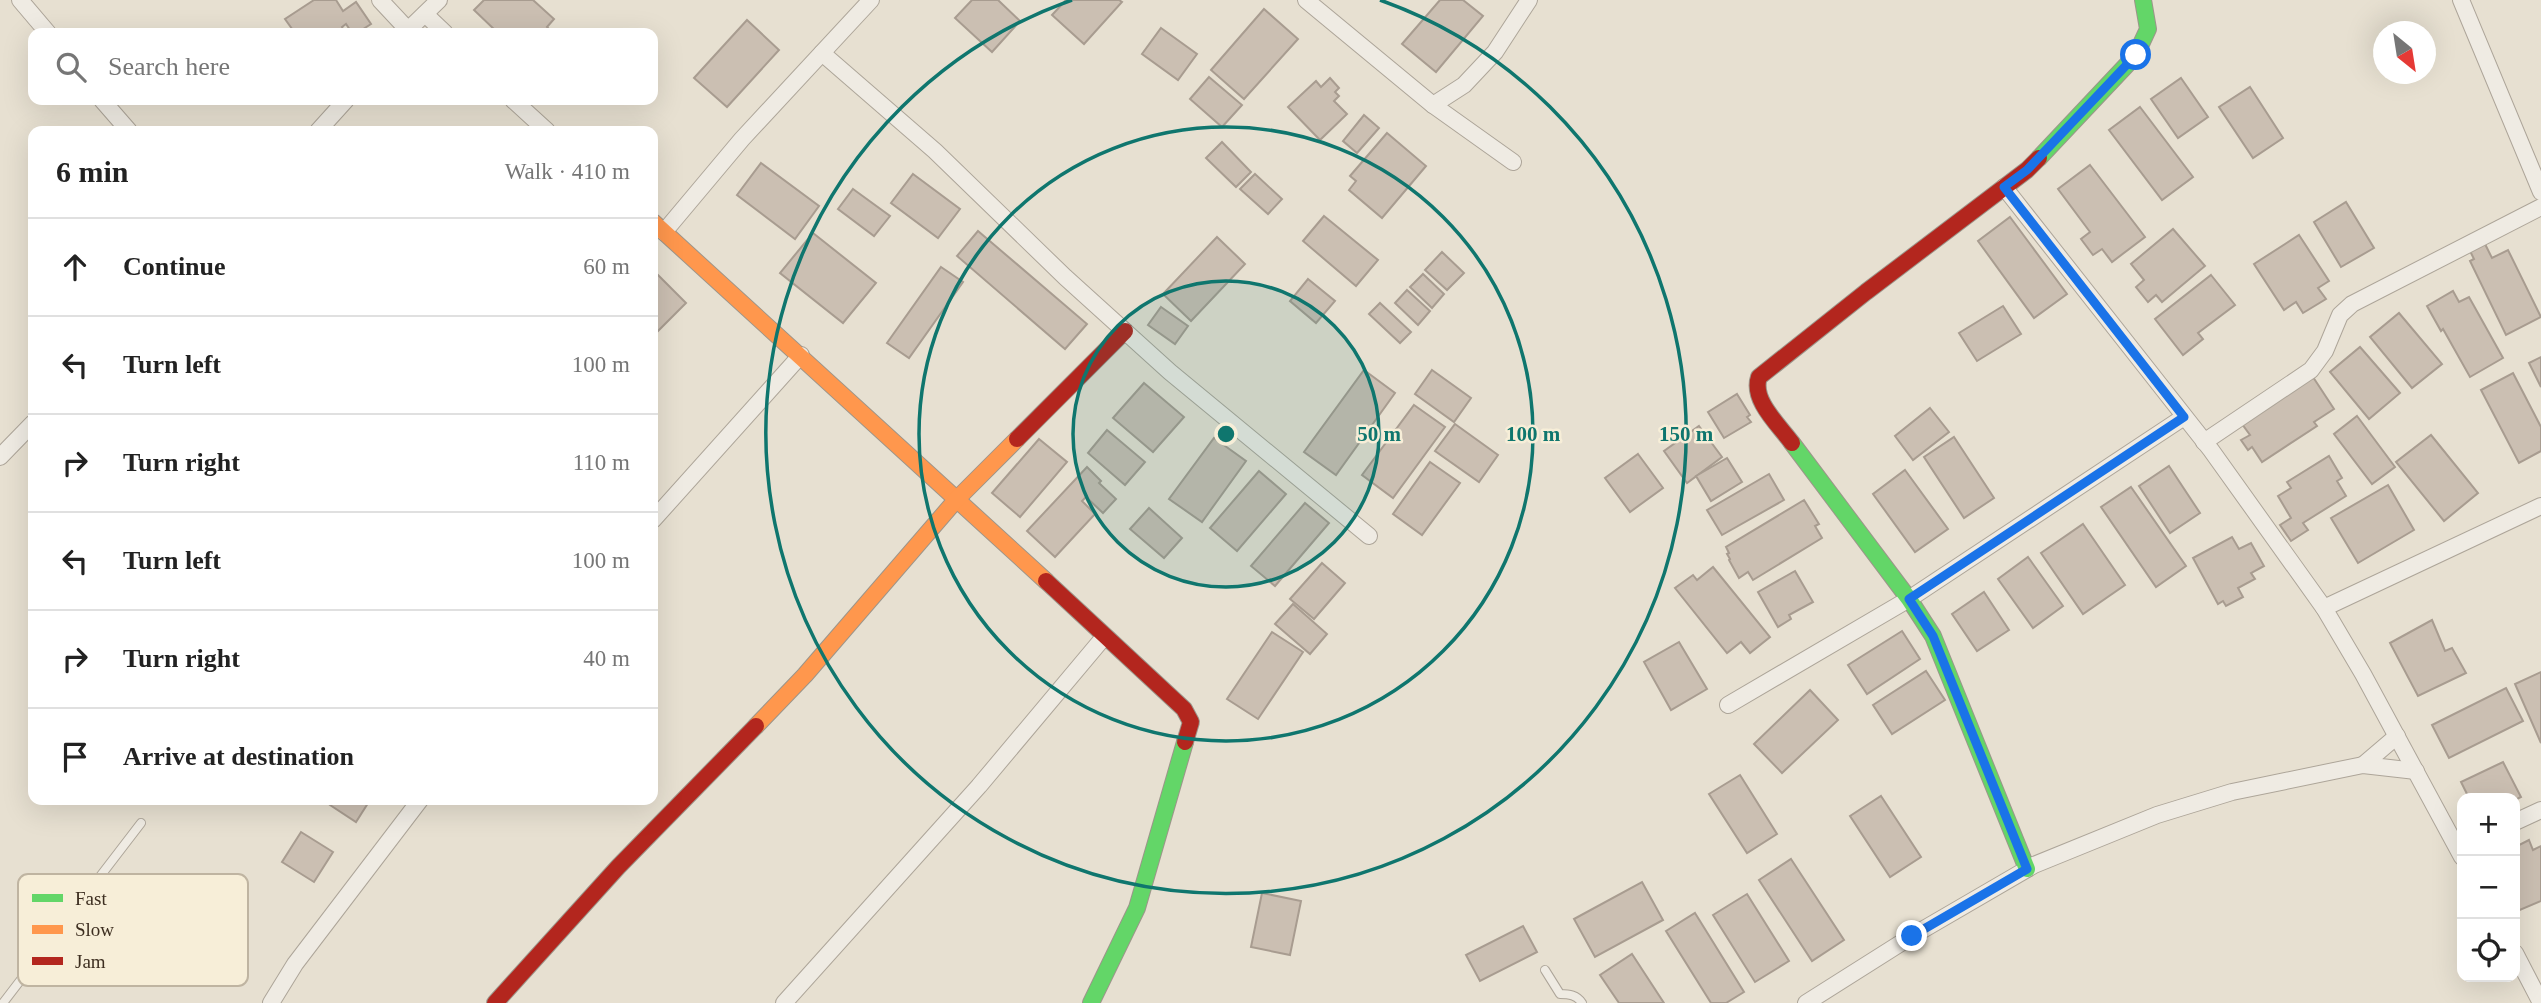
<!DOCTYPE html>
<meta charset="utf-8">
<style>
body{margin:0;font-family:"Times New Roman",serif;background:#f2f2f2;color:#222}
.controls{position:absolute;right:21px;bottom:21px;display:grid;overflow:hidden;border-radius:14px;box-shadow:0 7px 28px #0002}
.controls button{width:63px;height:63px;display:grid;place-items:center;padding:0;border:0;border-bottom:2px solid #e0e0e0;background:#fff;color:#222;font:35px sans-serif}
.compass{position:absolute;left:2373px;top:21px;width:63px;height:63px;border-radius:50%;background:#fff;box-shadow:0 7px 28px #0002;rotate:150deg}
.stop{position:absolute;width:21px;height:21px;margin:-16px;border:5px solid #1a73e8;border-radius:50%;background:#fff}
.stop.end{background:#1a73e8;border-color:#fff;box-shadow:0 2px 7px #0008}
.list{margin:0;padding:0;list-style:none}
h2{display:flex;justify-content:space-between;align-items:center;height:91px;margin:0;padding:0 28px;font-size:30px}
h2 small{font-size:23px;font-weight:400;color:#767676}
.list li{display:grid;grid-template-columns:46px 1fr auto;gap:21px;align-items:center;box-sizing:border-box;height:98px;padding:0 28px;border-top:2px solid #e0e0e0}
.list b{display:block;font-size:26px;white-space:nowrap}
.list em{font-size:23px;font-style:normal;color:#767676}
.icon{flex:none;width:38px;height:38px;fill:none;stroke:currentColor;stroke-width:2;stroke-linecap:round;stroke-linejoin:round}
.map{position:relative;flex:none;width:2541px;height:1003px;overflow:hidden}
.search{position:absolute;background:#fff;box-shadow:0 7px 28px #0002;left:28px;top:28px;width:630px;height:77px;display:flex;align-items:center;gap:18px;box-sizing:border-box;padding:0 24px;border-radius:14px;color:#767676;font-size:26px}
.panel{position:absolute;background:#fff;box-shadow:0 7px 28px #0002;left:28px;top:126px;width:630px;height:679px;border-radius:14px}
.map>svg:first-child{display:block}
.building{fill:#cbbfb2;stroke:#a89c90;stroke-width:2}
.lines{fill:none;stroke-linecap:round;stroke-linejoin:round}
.lane-casing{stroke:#ada599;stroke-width:10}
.street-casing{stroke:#ada599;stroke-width:18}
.fast-casing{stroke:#9c958a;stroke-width:18}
.slow-casing{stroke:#9c958a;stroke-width:18}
.jam-casing{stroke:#9c958a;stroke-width:18}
.lane{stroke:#efebe3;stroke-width:8}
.street{stroke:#efebe3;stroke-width:16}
.fast{stroke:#63d668;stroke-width:16}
.slow{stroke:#ff974d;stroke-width:16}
.jam{stroke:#b3261e;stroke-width:16}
.route{stroke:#1a73e8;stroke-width:9}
.ring{fill:none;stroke:#0f766e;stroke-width:3.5}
.key{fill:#f7eed8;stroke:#bfb4a1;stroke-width:2}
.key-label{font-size:19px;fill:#3d2e20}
.centre{fill:#0f766e;stroke:#f7eed8;stroke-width:3.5}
.ring-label{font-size:21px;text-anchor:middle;font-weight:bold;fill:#0f766e;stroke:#f7eed8;stroke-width:5;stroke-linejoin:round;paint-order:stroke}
</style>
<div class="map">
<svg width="2541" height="1003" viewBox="0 0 2541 1003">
<rect width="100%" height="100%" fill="#e7e0d1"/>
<g class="building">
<path d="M314 0H336L343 11 356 2 371 24 357 33H352L346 24 342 27 344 31 342 33H295L285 19Z"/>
<path d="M484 0H533L554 19 547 27 553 33H498L474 10Z"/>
<path d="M972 0H998L1020 21 992 52 955 18Z"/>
<path d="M1066 0H1119L1122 2 1084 44 1052 15Z"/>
<path d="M1440 0H1463L1483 16 1436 72 1402 44Z"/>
<path d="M1264 9 1298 39 1244 99 1211 70Z"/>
<path d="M747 20 779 50 727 107 694 78Z"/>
<path d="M1161 28 1197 54 1178 80 1142 54Z"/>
<path d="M1209 77 1242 105 1222 127 1190 99Z"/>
<path d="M1330 78 1339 88 1335 92 1339 96 1334 101 1347 114 1320 140 1288 107 1316 81 1321 87Z"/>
<path d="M2181 78 2208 117 2178 138 2151 99Z"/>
<path d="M2250 87 2283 138 2253 158 2219 107Z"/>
<path d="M2140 107 2193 177 2162 200 2109 130Z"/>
<path d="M1364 115 1379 128 1357 153 1343 141Z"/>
<path d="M1387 133 1426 166 1382 218 1349 190 1356 181 1350 176Z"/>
<path d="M1222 142 1251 172 1236 187 1206 158Z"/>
<path d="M761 163 819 206 795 239 737 195Z"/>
<path d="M2090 165 2145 237 2112 262 2102 249 2093 255 2081 239 2090 232 2058 189Z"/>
<path d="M913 174 960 209 938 238 891 203Z"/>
<path d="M1255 174 1282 199 1268 214 1240 189Z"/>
<path d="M853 189 890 216 874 236 838 209Z"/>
<path d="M2346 202 2374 248 2341 267 2314 222Z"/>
<path d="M1324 216 1378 260 1356 286 1303 241Z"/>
<path d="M2010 217 2067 294 2034 318 1978 241Z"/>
<path d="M2173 229 2205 266 2162 302 2156 295 2148 302 2136 287 2144 280 2131 264Z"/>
<path d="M978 231 1087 324 1065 349 957 256Z"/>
<path d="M813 233 876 283 843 323 780 273Z"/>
<path d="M2299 235 2329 281 2318 288 2326 299 2303 313 2296 302 2284 310 2254 264Z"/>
<path d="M1217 237 1245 264 1191 321 1163 294Z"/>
<path d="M2485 244 2492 258 2508 250 2541 317 2506 335 2470 261 2474 259 2470 251Z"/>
<path d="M1442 252 1464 273 1447 290 1425 270Z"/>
<path d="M941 267 963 282 909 358 887 343Z"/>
<path d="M1423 274 1444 294 1432 308 1410 287Z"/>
<path d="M658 275 686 303 653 336V279Z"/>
<path d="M2211 275 2235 305 2198 333 2203 339 2183 355 2155 319Z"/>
<path d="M1308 279 1335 301 1316 323 1290 301Z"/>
<path d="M1407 290 1430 311 1418 325 1395 303Z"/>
<path d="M2453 291 2459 302 2469 297 2503 358 2470 377 2443 329 2441 331 2427 306Z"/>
<path d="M1380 303 1411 332 1400 343 1369 314Z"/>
<path d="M2003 306 2021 334 1977 361 1959 333Z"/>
<path d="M1161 307 1188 326 1175 344 1148 325Z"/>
<path d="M2399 313 2442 364 2412 388 2370 337Z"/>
<path d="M2360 347 2400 393 2369 419 2330 372Z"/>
<path d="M2541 357V387L2529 363Z"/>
<path d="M1364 370 1395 393 1336 475 1304 452Z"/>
<path d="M1432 370 1471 398 1454 422 1415 394Z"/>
<path d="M2513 373 2541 427V451L2519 463 2481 390Z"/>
<path d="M2311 374 2334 409 2314 422 2317 426 2262 462 2252 447 2248 450 2241 440 2250 435 2242 424Z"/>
<path d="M1144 383 1184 417 1153 452 1113 418Z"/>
<path d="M1737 394 1750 415 1747 417 1751 422 1724 438 1708 412Z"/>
<path d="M1414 405 1445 427 1393 498 1362 475Z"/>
<path d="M1930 408 1949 432 1913 460 1895 436Z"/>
<path d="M2357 416 2395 467 2372 484 2334 434Z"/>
<path d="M1455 424 1498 455 1479 482 1435 451Z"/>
<path d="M1699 426 1722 457 1687 483 1664 451Z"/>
<path d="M1107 430 1145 462 1125 485 1088 453Z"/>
<path d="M2431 435 2478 493 2444 521 2396 462Z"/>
<path d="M1954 437 1994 498 1964 518 1924 457Z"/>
<path d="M1214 438 1246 461 1202 522 1169 499Z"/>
<path d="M1039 439 1067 462 1020 517 992 493Z"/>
<path d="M1638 454 1663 488 1630 512 1605 478Z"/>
<path d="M2329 456 2342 478 2337 481 2346 496 2303 523 2308 530 2291 541 2280 525 2291 518 2278 496 2291 488 2287 482Z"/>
<path d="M1727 458 1742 482 1711 501 1696 476Z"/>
<path d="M1430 462 1460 483 1422 535 1393 514Z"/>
<path d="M2169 466 2200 513 2170 533 2139 486Z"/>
<path d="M1087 467 1101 481 1099 483 1116 499 1103 513 1086 497 1082 501 1095 514 1055 557 1027 531Z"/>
<path d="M1905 470 1948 529 1915 552 1873 494Z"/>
<path d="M1259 471 1286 494 1237 551 1210 528Z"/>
<path d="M1769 474 1784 500 1722 535 1707 510Z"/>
<path d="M2388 485 2414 530 2358 563 2331 518Z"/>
<path d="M2131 487 2186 566 2156 587 2101 507Z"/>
<path d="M1804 500 1819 524 1815 526 1822 538 1753 580 1748 572 1739 578 1729 560 1730 559 1727 554 1729 553 1726 547Z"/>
<path d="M1305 503 1329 523 1275 586 1251 566Z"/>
<path d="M1149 508 1182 538 1164 558 1130 529Z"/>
<path d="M2083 524 2125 585 2083 614 2041 553Z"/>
<path d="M2232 537 2239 549 2251 543 2264 566 2251 573 2255 579 2238 588 2243 597 2226 606 2223 601 2218 604 2193 558Z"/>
<path d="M2028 557 2063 606 2033 628 1998 579Z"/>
<path d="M1322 563 1345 583 1314 619 1290 599Z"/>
<path d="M1713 567 1770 637 1750 653 1741 642 1727 653 1675 588 1693 575 1697 580Z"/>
<path d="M1795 571 1813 602 1789 615 1791 619 1778 627 1758 592Z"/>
<path d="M1984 592 2009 630 1977 651 1952 614Z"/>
<path d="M1293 604 1327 634 1310 654 1275 624Z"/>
<path d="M2432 620 2445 651 2452 648 2466 673 2418 696 2390 643Z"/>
<path d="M1902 631 1920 659 1867 694 1848 665Z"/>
<path d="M1272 632 1303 652 1258 719 1227 699Z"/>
<path d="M1679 642 1707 689 1671 710 1644 662Z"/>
<path d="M1926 671 1945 700 1892 734 1873 705Z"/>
<path d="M2541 672V743L2515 684Z"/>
<path d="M2506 688 2523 721 2449 758 2432 725Z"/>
<path d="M1810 690 1838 720 1782 773 1754 744Z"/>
<path d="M2503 762 2521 797 2515 800V798H2469L2461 782Z"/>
<path d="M1740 775 1777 834 1747 853 1709 794Z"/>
<path d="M1881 796 1921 857 1890 877 1850 816Z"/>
<path d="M333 800H370L356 822 330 805Z"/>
<path d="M301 832 333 852 314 882 282 862Z"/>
<path d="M2529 840 2533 850 2541 846V901L2515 912V847Z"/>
<path d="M1791 859 1844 940 1812 961 1759 880Z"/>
<path d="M1642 882 1663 920 1595 957 1574 919Z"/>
<path d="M1262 893 1301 901 1290 955 1251 947Z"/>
<path d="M1747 894 1789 961 1755 982 1713 915Z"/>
<path d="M1695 913 1744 992 1726 1003H1711L1666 931Z"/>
<path d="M1523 926 1537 952 1480 981 1466 955Z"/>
<path d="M1632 954 1664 1003H1619L1600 975Z"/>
</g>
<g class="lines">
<defs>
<g id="lane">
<path d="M1545 970 1560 994C1569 994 1577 995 1582 1003"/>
<path d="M3 1003 141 823"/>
</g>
<g id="street">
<path d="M20 0 48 33"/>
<path d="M380 0 408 30"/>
<path d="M1306 0 1433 105 1513 162"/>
<path d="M2461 0 2541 192"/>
<path d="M425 14 445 33"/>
<path d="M405 33 439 0"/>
<path d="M822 53 935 151 1065 277 1170 372 1369 536"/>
<path d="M102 100 129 131"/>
<path d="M513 100 547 131"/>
<path d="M1433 105 1464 85 1495 52 1529 0"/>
<path d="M318 131 346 100"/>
<path d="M2004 187 2211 450 2324 608 2363 674 2462 857"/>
<path d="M664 232 742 139 871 0"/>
<path d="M2204 442 2311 370 2325 351 2340 315 2352 304 2541 207"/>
<path d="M0 457 33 423"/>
<path d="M653 520 801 355"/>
<path d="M2324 608 2541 506"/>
<path d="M1728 705 1909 599 2184 417"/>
<path d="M2363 765 2397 736"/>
<path d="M2515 822 2541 810"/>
<path d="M2515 953 2541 1003"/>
<path d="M271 1003 295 964 420 800"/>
<path d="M784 1003 979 786 1104 637"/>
<path d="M1806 1003 1912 936 2034 865 2157 815 2232 792 2363 765 2416 771"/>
</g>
<g id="fast">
<path d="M2039 158 2136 55 2148 29 2143 0"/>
<path d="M1792 443 1909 599 1933 636 2027 869"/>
<path d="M1091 1003 1137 908 1185 742"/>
</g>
<g id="slow">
<path d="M653 222 1046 581"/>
<path d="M756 726 805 675 956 500 1017 439"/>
</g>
<g id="jam">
<path d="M1017 439 1125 331"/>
<path d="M1792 443C1779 425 1751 400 1759 377L1866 292 2027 170 2039 158"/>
<path d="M1046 581 1184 709 1191 722 1185 742"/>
<path d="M495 1003 618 867 756 726"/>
</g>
</defs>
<use href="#lane" class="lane-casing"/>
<use href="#street" class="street-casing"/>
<use href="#fast" class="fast-casing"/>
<use href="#slow" class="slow-casing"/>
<use href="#jam" class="jam-casing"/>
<use href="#lane" class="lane"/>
<use href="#street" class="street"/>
<use href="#fast" class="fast"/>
<use href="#slow" class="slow"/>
<use href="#jam" class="jam"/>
</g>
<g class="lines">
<path class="route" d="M1912 936 2027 869 1933 636 1909 599 2184 417 2004 187 2027 170 2136 55"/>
</g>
<circle cx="1226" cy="434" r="153" fill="#0f766e" fill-opacity=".12"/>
<g class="ring">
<circle cx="1226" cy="434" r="153"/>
<circle cx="1226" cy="434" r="307"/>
<path d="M1380 0A460 460 0 1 1 1072 0"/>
</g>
<rect x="18" y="874" width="230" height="112" rx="10" class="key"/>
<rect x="32" y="894" width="31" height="8" fill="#63d668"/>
<rect x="32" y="925" width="31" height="9" fill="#ff974d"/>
<rect x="32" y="957" width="31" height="8" fill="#b3261e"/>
<g class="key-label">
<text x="75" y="905">Fast</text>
<text x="75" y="936">Slow</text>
<text x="75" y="968">Jam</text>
</g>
<circle cx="1226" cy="434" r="10" class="centre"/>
<g class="ring-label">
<text x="1379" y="441">50 m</text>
<text x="1533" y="441">100 m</text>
<text x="1686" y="441">150 m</text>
</g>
</svg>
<div class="controls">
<button>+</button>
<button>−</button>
<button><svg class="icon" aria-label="locate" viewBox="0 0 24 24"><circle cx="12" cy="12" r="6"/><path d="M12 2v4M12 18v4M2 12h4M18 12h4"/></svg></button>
</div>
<svg class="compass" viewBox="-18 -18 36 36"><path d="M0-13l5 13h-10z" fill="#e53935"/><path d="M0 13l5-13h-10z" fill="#767676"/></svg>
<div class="stop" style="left:2136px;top:55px"></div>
<div class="stop end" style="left:1912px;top:936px"></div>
<div class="search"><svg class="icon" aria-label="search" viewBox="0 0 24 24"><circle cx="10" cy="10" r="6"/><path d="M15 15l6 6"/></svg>Search here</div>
<section class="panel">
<h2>6 min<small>Walk · 410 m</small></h2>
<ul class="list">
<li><svg class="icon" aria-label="ahead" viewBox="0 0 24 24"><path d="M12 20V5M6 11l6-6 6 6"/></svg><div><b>Continue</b></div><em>60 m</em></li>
<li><svg class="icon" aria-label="left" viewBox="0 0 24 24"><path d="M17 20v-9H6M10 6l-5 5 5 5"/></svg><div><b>Turn left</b></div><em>100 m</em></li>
<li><svg class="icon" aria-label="right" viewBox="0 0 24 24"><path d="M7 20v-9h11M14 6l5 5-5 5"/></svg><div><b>Turn right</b></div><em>110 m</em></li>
<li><svg class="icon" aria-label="left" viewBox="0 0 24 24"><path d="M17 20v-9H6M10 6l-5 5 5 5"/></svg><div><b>Turn left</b></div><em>100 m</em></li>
<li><svg class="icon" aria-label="right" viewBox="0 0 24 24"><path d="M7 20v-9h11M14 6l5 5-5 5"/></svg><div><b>Turn right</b></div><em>40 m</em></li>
<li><svg class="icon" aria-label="arrive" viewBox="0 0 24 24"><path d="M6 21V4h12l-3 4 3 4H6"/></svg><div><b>Arrive at destination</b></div></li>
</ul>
</section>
</div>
